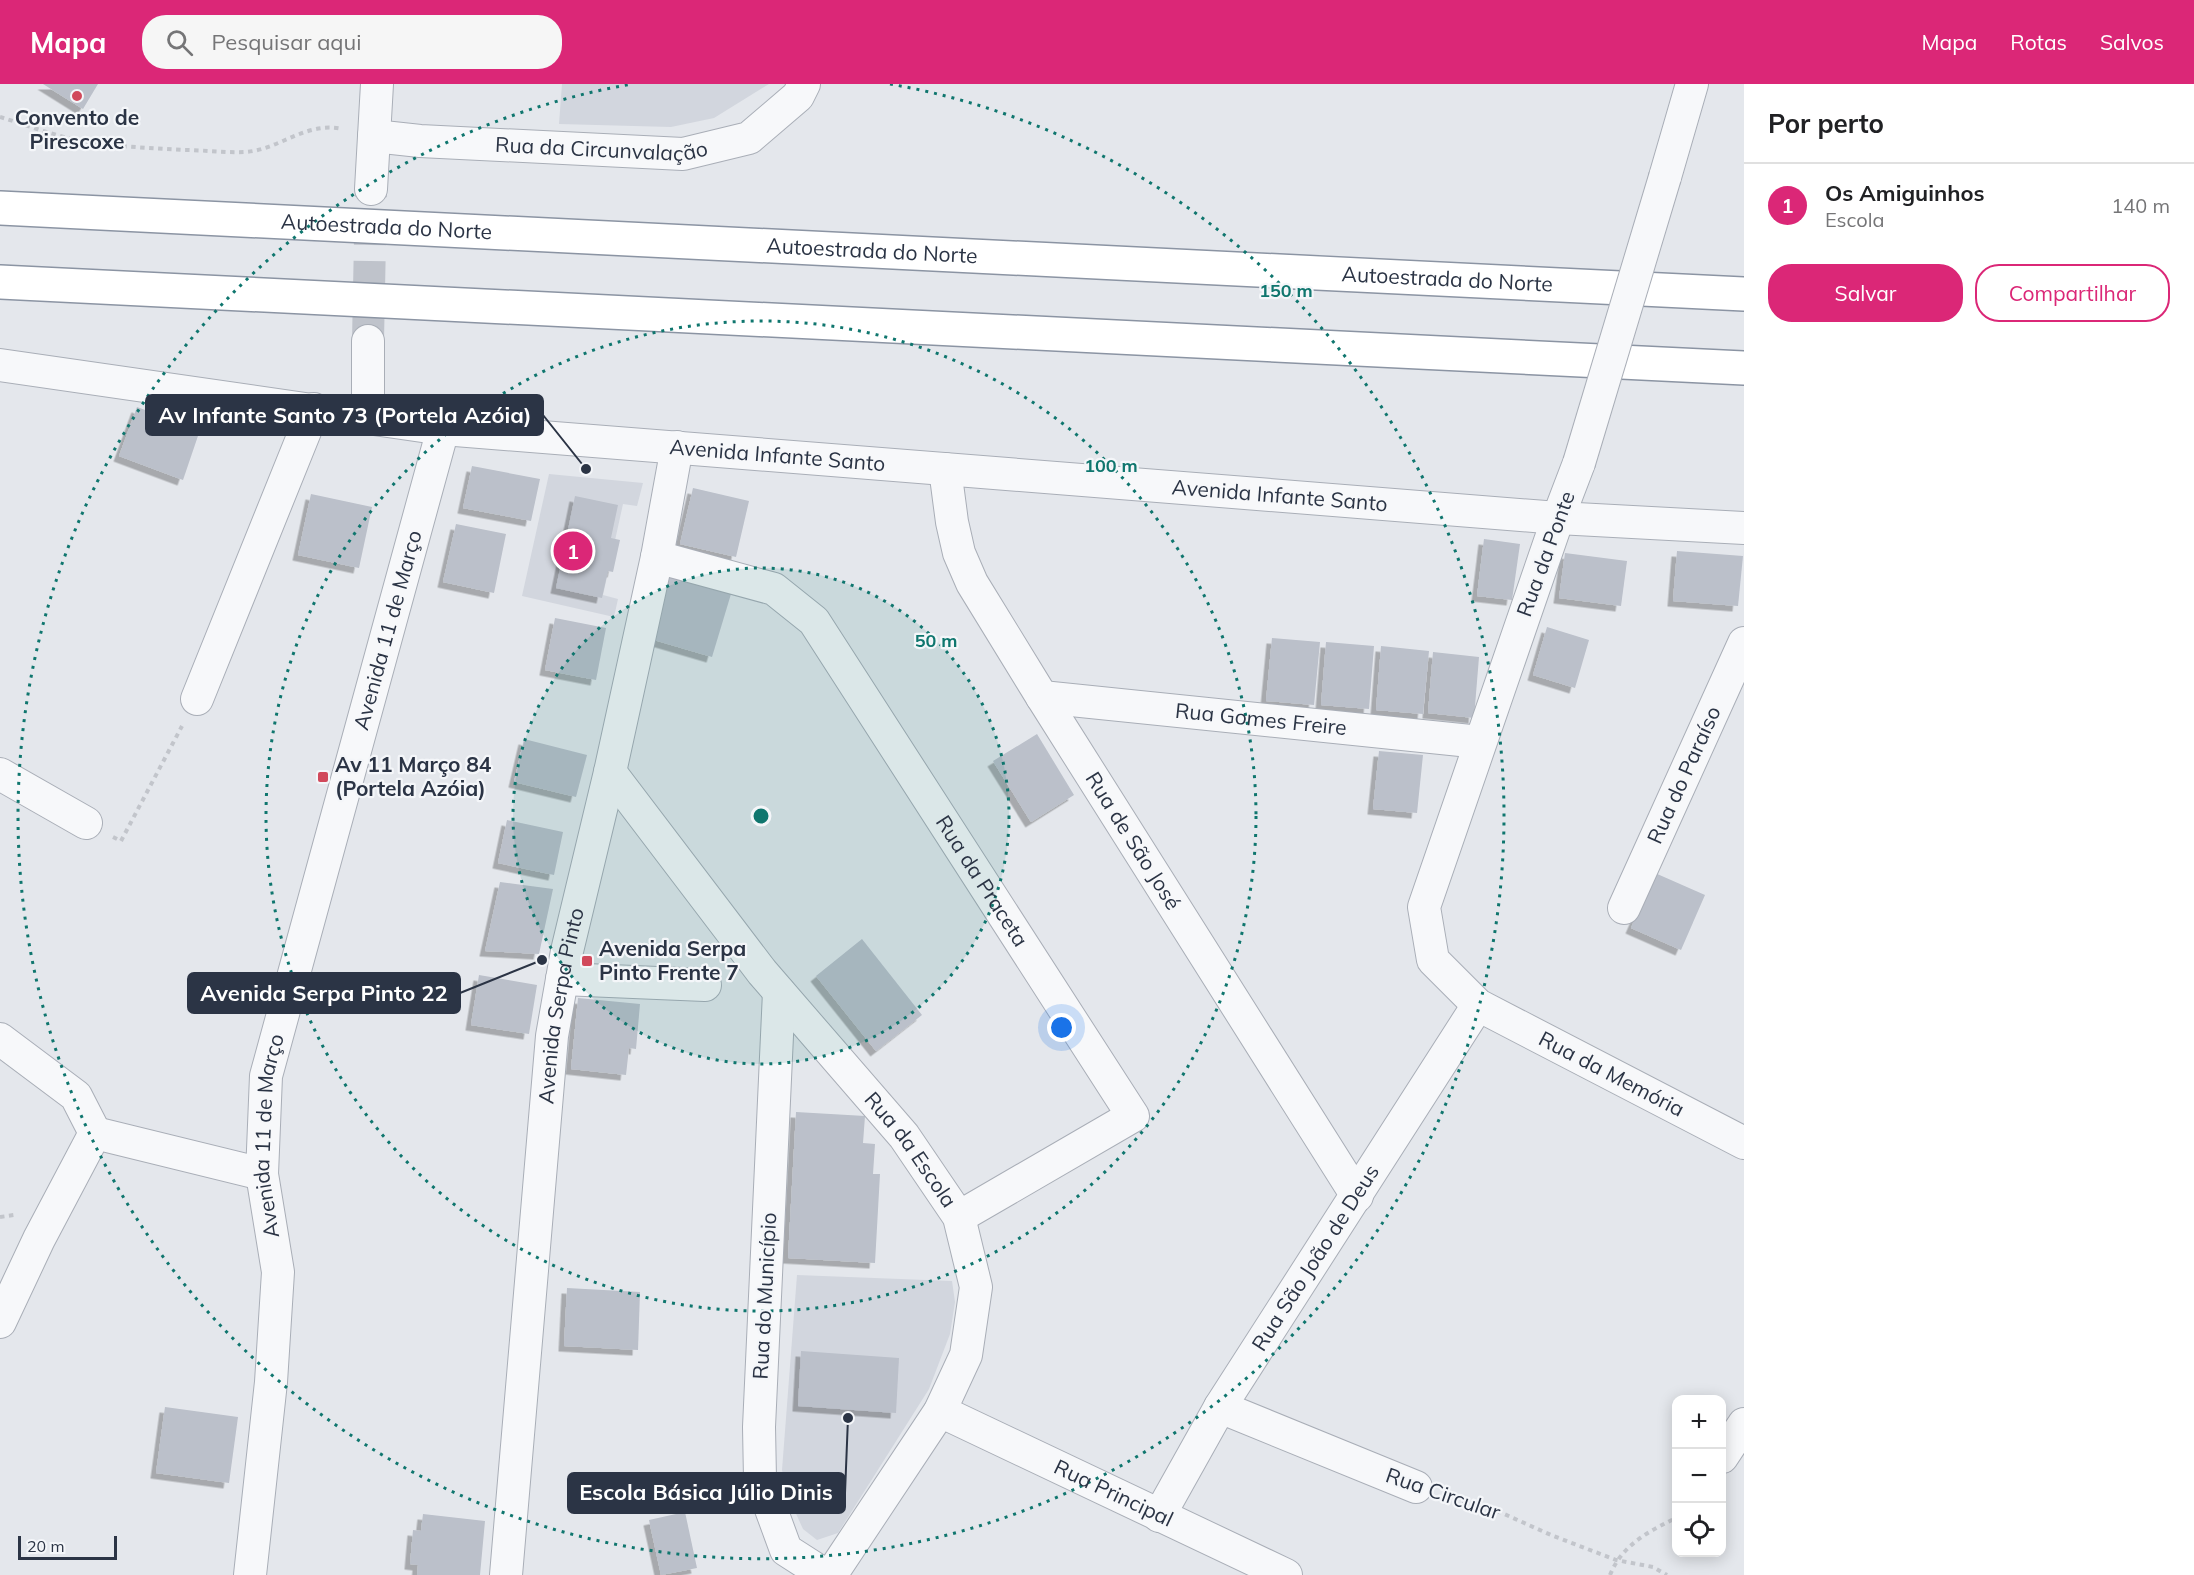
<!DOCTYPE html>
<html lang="pt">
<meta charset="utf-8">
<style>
body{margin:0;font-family:Mulish,sans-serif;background:#f6f6f6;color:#202124}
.controls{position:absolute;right:18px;bottom:18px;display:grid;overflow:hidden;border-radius:12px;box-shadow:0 3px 15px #0003}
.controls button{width:54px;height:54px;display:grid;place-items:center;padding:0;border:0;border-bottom:2px solid #e0e0e0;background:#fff;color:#202124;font:30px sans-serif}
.scale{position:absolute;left:18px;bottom:15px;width:99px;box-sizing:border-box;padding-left:6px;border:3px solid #2b3445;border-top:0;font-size:16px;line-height:21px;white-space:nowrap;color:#2b3445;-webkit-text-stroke:4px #f4f6f9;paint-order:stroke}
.you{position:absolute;left:1062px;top:944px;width:21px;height:21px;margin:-15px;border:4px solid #fff;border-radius:50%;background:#1a73e8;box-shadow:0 0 0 9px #1a73e833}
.badge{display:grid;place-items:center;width:39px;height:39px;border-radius:50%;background:#db2777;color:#fff;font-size:20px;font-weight:700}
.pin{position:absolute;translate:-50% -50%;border:3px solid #fff;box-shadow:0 2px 6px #0006}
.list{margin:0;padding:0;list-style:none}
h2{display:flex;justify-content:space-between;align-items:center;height:78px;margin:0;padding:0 24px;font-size:26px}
h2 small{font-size:20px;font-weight:400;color:#757577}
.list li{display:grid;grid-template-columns:39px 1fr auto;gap:18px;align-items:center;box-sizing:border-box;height:84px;padding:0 24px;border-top:2px solid #e0e0e0}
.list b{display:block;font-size:22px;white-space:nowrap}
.list p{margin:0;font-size:20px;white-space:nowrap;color:#757577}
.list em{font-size:20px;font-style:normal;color:#757577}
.actions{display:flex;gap:12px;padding:18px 24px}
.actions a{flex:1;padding:14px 0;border:2px solid #db2777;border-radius:24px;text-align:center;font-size:21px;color:#db2777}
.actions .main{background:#db2777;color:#fff}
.icon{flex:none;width:33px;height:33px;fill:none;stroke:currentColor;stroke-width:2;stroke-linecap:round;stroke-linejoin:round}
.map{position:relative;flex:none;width:1744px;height:1491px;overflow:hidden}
header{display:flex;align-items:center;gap:36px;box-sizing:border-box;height:84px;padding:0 30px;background:#db2777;color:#fff}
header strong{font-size:28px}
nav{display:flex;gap:33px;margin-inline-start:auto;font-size:21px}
.search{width:420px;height:54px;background:#f6f6f6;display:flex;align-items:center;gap:15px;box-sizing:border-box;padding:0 21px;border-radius:24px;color:#757577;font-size:22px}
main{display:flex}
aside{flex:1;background:#fff}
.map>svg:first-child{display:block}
.built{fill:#d2d6de}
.building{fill:#bbc0ca;filter:url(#shadow)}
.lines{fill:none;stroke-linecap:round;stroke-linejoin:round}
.minor-tunnel{stroke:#bfc3cb;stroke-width:32;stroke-dasharray:32 16;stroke-linecap:butt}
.minor-casing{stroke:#a9aeb7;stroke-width:34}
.highway-casing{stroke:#8b94a3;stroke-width:36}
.path{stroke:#c2c5cb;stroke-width:4;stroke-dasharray:4.5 4.5;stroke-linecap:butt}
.minor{stroke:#f7f8fa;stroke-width:32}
.highway{stroke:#fff;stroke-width:33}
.minor-bridge-casing{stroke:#a9aeb7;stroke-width:34;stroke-linecap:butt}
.minor-bridge{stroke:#f7f8fa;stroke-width:32}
.ring{fill:none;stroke:#0f766e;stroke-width:3;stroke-dasharray:3 6}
.poi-dot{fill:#d1495b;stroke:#f4f6f9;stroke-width:2}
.labels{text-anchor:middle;stroke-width:4.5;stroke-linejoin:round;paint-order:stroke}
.poi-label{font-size:21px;font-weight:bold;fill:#2b3445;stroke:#f4f6f9;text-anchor:start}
.street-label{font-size:21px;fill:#2b3445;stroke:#f4f6f9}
.centre{fill:#0f766e;stroke:#f4f6f9;stroke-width:3}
.ring-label{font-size:18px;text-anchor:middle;font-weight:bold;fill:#0f766e;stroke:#f4f6f9;stroke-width:4.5;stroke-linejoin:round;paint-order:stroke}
.leader{fill:none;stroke:#2b3445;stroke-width:2}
.callout-dot{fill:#2b3445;stroke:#f4f6f9;stroke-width:2}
.callout{fill:#2b3445;stroke:#2b3445;stroke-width:2}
.callout-label{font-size:22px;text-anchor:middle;font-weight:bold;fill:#fff}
</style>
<header>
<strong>Mapa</strong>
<div class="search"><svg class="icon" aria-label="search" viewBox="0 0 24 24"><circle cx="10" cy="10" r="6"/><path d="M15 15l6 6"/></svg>Pesquisar aqui</div>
<nav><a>Mapa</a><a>Rotas</a><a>Salvos</a></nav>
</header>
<main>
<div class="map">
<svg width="1744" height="1491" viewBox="0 0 1744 1491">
<defs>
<filter id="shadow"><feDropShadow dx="-5.5" dy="5.5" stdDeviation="0" flood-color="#0004"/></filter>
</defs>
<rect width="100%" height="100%" fill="#e4e7ec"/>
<g class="built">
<path d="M562 0H769L714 34 671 43 559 40Z"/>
<path d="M549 390 643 399 637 422 623 420 603 511 618 515 614 533 522 512Z"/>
<path d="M797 1191 952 1197 955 1218 950 1250 929 1305 838 1449 817 1456 803 1445 788 1412 782 1386Z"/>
</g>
<g class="building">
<path d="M43 0H98L83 25Z"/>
<path d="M137 323 200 346 183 396 119 372Z"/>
<path d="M472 382 540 395 531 437 463 424Z"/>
<path d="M693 404 749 417 736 473 680 460Z"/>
<path d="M311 410 372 423 359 484 298 471Z"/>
<path d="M575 412 618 421 611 454 620 456 613 488 608 487 602 514 556 504Z"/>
<path d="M456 440 506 450 494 509 443 498Z"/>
<path d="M1484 455 1520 460 1512 516 1477 512Z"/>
<path d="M1677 467 1743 472 1738 522 1673 517Z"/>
<path d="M1565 469 1627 477 1621 522 1559 514Z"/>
<path d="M668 491 731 510 712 573 654 556Z"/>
<path d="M555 534 606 544 596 596 545 586Z"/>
<path d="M1547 543 1589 556 1575 604 1533 591Z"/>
<path d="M1272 554 1320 558 1314 621 1266 617Z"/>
<path d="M1326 558 1374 562 1369 625 1321 621Z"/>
<path d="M1381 562 1429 567 1423 630 1376 626Z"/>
<path d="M1433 568 1479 573 1474 634 1428 629Z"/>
<path d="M1037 650 1074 711 1031 738 993 677Z"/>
<path d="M524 655 587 671 576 713 514 698Z"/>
<path d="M1379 667 1423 671 1417 729 1373 725Z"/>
<path d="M507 736 563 748 554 791 498 779Z"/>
<path d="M1655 789 1705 811 1681 866 1631 844Z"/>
<path d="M500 798 553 805 539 870 485 867Z"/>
<path d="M862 855 922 931 876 967 816 892Z"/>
<path d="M479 891 537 901 529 950 471 941Z"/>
<path d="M578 914 640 920 636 965 629 964 626 991 571 985Z"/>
<path d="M796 1028 865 1032 863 1059 875 1060 873 1090H880L875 1179 788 1174Z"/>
<path d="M567 1204 640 1208 638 1266 564 1262Z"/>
<path d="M801 1267 899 1274 896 1329 798 1322Z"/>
<path d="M165 1323 238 1333 229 1399 156 1389Z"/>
<path d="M685 1428 697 1484 661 1491 649 1436Z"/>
<path d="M423 1430 485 1437 480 1491H417L418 1481 410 1480 413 1446 421 1447Z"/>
</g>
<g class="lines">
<path class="minor-tunnel" d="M368 257 371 105"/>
<defs>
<g id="minor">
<path id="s1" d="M374 52 420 57 683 70 749 54 798 12 804 0"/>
<path d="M1665 93 1692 0"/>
<path d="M371 105 377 0"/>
<path id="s2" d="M0 281 443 345 1558 434 1744 444"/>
<path d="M368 333V257"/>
<path id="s3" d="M1579 379 1558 434 1424 823 1433 876 1478 921 1744 1059"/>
<path id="s4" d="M945 385 952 438 959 469 972 499 1042 613 1357 1112"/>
<path id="s5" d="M657 473 774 505 814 537 1133 1032 959 1133"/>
<path id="s6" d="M1042 613 1480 658"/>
<path d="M197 615 314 325"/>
<path id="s7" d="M610 688 762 888 904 1052 959 1133 976 1203 966 1271 940 1327 831 1491"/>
<path d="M0 690 86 739"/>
<path id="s8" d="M1624 824 1744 559"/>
<path d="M562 895 705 901"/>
<path d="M779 908 759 1343 760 1395 786 1466 825 1491"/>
<path d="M0 955 76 1012 95 1049"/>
<path d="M0 1238 39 1155 95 1049 262 1090"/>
<path d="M1220 1323 1416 1403"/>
<path id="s9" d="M940 1327 1286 1491"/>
<path d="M1722 1373 1744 1340"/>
<path id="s10" d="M1159 1432 1220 1323 1478 921"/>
<path id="s11" d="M250 1491 271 1298 278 1188 262 1090 266 992 443 345"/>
<path id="s12" d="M506 1491 552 952 567 867 610 688 657 473 677 363"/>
</g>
<g id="highway">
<path id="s13" d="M0 124 1744 210"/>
<path d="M0 198 1744 284"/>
</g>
</defs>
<use href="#minor" class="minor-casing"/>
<use href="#highway" class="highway-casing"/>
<g class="path">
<path d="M0 33C27 41 56 53 84 57 117 63 151 64 185 66 205 66 225 69 245 68 279 66 306 37 342 45"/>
<path d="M113 753 121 757 182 642"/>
<path d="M0 1133 14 1131"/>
<path d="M1445 1412 1493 1425 1551 1451 1616 1476 1653 1483 1667 1491"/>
<path d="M1610 1491C1622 1461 1649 1447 1676 1434"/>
</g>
<use href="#minor" class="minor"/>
<use href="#highway" class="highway"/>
<defs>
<path id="minor-bridge" d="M1579 379 1665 93"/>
</defs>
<use href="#minor-bridge" class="minor-bridge-casing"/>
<use href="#minor-bridge" class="minor-bridge"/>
</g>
<circle cx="761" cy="732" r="248" fill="#0f766e" fill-opacity=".12"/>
<g class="ring">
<circle cx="761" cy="732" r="248"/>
<circle cx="761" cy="732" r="495"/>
<path d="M890 0A743 743 0 1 1 632 0"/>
</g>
<g class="poi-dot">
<circle cx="77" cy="12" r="6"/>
<rect x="317" y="687" width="12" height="12" rx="3"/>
<rect x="581" y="871" width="12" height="12" rx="3"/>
</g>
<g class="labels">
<g class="poi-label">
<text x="77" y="41" text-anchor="middle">Convento de<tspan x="77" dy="24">Pirescoxe</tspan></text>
<text x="335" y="688">Av 11 Março 84<tspan x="335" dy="24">(Portela Azóia)</tspan></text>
<text x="599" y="872">Avenida Serpa<tspan x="599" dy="24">Pinto Frente 7</tspan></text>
</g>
<g class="street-label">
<text dy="7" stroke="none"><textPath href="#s1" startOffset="228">Rua da Circunvalação</textPath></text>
<text dy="7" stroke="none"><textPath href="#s13" startOffset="387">Autoestrada do Norte</textPath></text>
<text dy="7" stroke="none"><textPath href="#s13" startOffset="873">Autoestrada do Norte</textPath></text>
<text dy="7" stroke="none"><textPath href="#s13" startOffset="1449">Autoestrada do Norte</textPath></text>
<text dy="7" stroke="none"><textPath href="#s2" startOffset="783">Avenida Infante Santo</textPath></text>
<text dy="7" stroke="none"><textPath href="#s2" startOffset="1287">Avenida Infante Santo</textPath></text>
<text transform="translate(1546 470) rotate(-70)" y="7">Rua da Ponte</text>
<text dy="7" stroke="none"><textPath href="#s11" startOffset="964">Avenida 11 de Março</textPath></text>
<text dy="7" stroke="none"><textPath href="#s6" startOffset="220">Rua Gomes Freire</textPath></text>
<text dy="7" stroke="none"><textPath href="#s8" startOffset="146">Rua do Paraíso</textPath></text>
<text dy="7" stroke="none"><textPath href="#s4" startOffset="422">Rua de São José</textPath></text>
<text dy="7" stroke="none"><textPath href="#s5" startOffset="482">Rua da Praceta</textPath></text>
<text dy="7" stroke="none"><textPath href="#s12" startOffset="572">Avenida Serpa Pinto</textPath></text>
<text dy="7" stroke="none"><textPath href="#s3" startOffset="738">Rua da Memória</textPath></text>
<text dy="7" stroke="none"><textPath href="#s11" startOffset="442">Avenida 11 de Março</textPath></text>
<text dy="7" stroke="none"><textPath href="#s7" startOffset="483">Rua da Escola</textPath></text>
<text dy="7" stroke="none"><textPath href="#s10" startOffset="302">Rua São João de Deus</textPath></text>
<text transform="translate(765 1212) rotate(-87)" y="7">Rua do Município</text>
<text dy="7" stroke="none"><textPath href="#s9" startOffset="192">Rua Principal</textPath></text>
<text transform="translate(1443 1410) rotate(19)" y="7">Rua Circular</text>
</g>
</g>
<circle cx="761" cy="732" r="9" class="centre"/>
<g class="ring-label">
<text x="1286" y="213">150 m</text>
<text x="1111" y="388">100 m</text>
<text x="936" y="563">50 m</text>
</g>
<path class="leader" d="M586 385L543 331M542 876L460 909M848 1334L845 1409"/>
<g class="callout-dot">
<circle cx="586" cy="385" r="6"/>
<circle cx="542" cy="876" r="6"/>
<circle cx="848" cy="1334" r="6"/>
</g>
<g class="callout">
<rect x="146" y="311" width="397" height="40" rx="6"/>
<rect x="188" y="889" width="272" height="40" rx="6"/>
<rect x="568" y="1389" width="277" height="40" rx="6"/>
</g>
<g class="callout-label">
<text x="345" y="339">Av Infante Santo 73 (Portela Azóia)</text>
<text x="324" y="917">Avenida Serpa Pinto 22</text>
<text x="706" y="1416">Escola Básica Júlio Dinis</text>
</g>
</svg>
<div class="controls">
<button>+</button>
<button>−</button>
<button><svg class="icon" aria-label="locate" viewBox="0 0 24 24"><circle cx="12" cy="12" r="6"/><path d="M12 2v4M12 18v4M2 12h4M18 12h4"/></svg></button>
</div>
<div class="scale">20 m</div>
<div class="you"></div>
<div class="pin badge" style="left:573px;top:467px">1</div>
</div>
<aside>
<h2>Por perto<small></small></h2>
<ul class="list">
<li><span class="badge">1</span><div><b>Os Amiguinhos</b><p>Escola</p></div><em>140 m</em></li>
</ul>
<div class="actions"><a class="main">Salvar</a><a>Compartilhar</a></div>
</aside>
</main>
